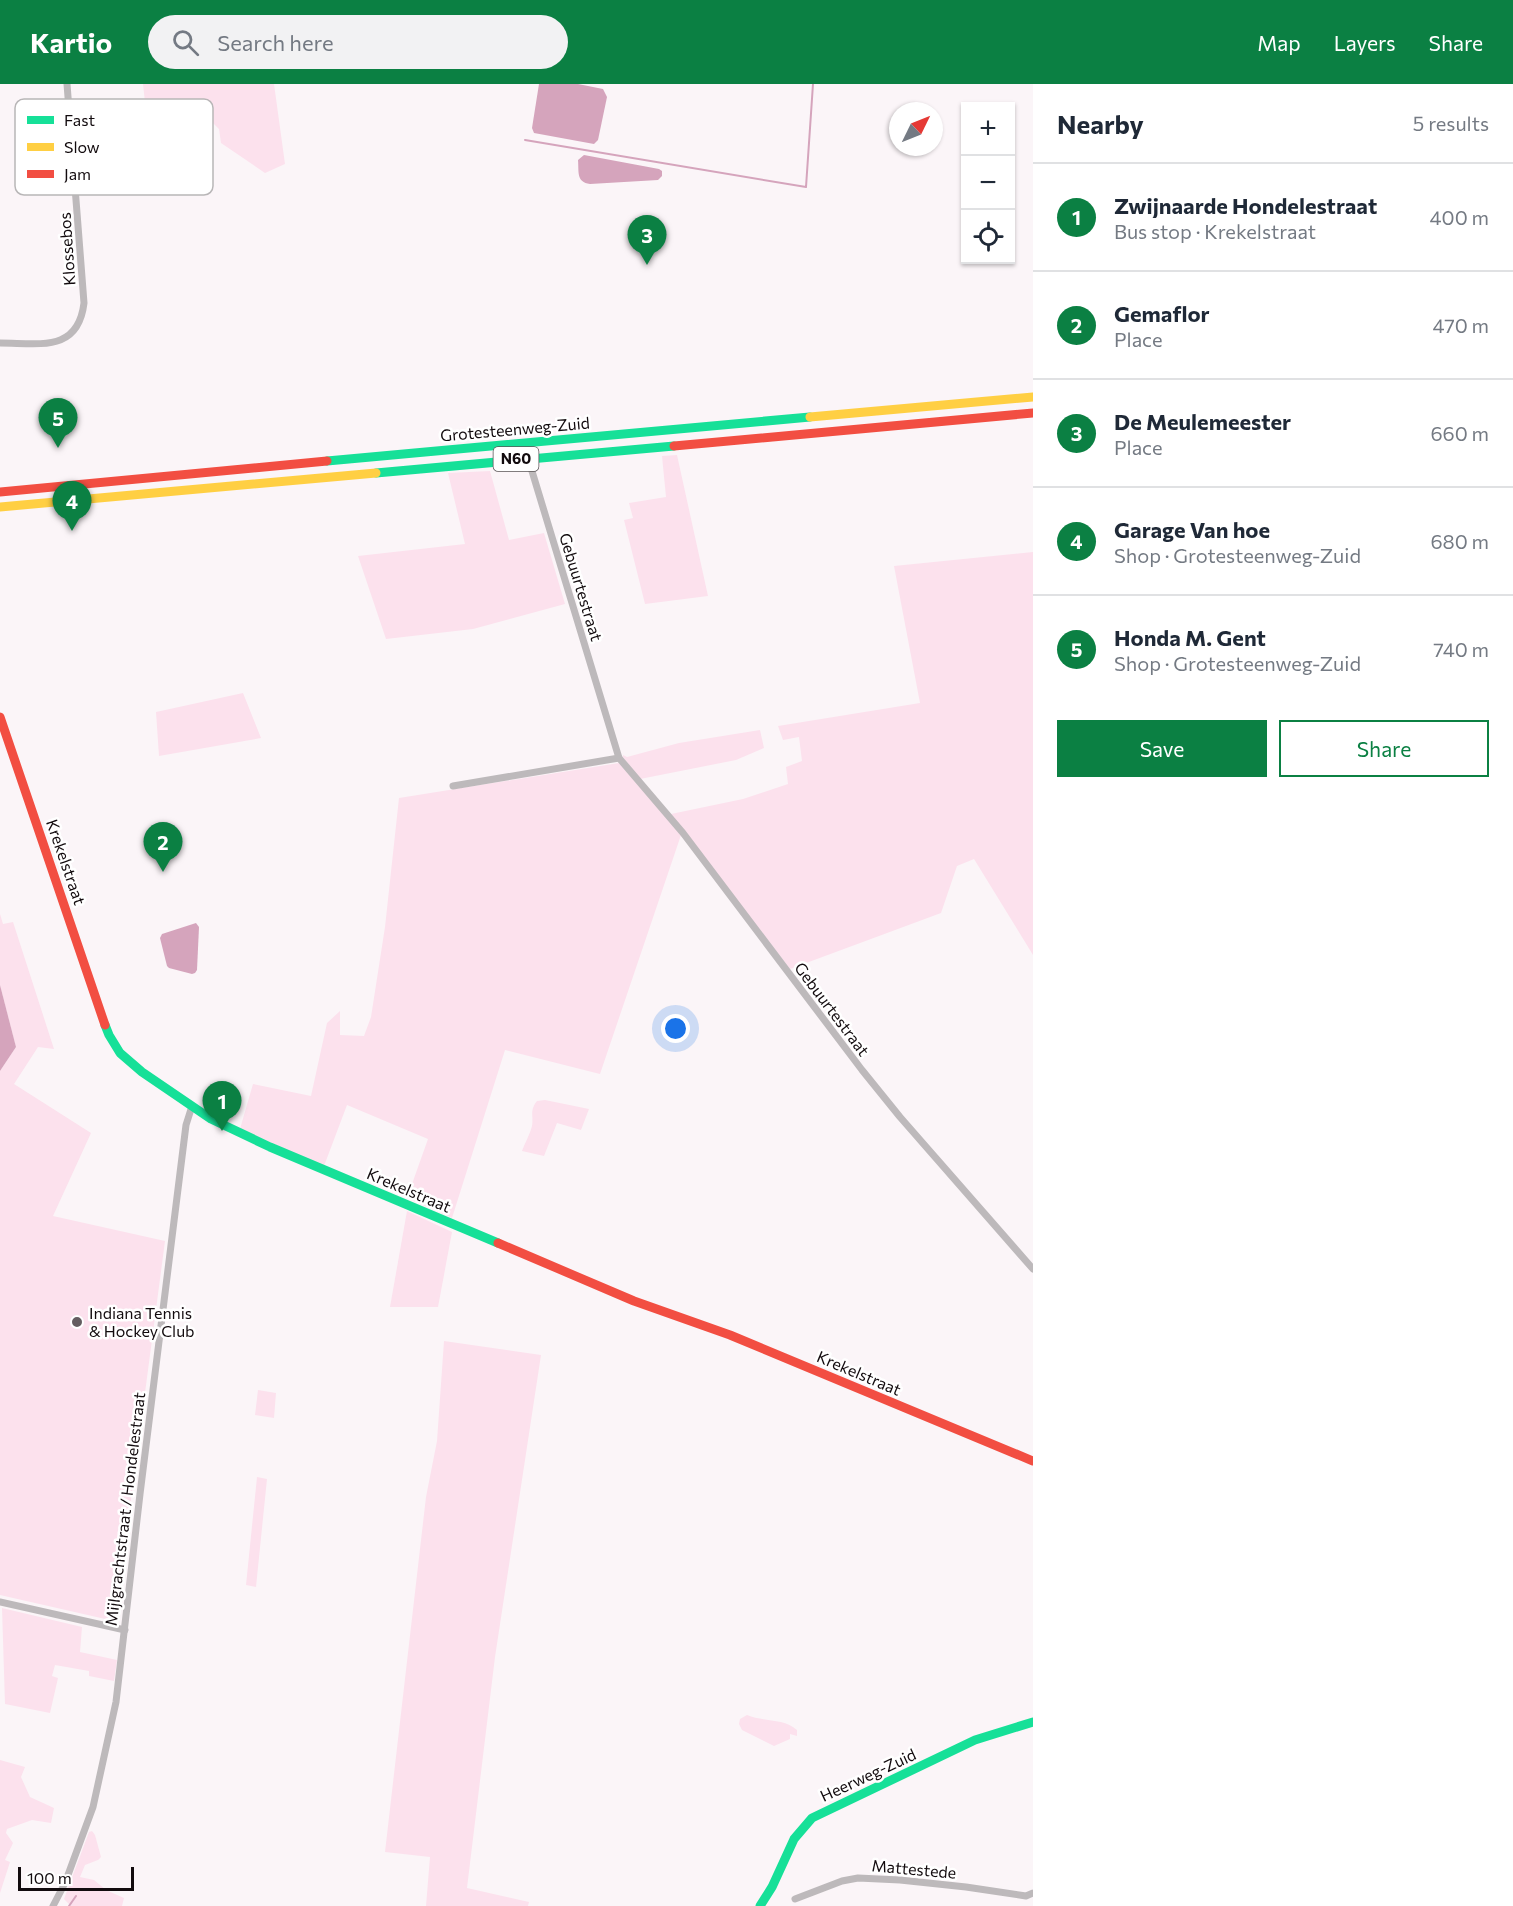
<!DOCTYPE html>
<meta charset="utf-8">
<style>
body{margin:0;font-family:Commissioner,sans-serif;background:#f2f2f3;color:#1f2937}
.controls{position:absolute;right:18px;top:18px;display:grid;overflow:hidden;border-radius:0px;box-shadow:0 2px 4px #0004}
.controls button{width:54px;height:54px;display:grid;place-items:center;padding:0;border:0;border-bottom:2px solid #e0e1e3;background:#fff;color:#1f2937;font:30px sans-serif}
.compass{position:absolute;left:889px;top:18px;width:54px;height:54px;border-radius:50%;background:#fff;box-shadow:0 2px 4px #0004;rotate:47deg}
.scale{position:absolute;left:18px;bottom:15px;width:116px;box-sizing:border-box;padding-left:6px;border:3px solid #120b0e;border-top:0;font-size:16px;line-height:21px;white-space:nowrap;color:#120b0e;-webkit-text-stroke:4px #fff;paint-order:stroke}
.you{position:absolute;left:676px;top:945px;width:21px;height:21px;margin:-15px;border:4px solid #fff;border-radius:50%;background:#1a73e8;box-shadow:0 0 0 9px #1a73e833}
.badge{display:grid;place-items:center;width:39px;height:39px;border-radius:50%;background:#0b8043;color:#fff;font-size:20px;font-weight:700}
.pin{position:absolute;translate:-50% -50px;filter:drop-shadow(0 2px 3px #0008)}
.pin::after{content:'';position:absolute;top:32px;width:21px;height:18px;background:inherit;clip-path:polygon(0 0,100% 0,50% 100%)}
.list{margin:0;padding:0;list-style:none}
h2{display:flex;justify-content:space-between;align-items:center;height:78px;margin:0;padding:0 24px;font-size:26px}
h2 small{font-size:20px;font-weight:400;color:#747a83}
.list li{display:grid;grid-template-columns:39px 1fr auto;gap:18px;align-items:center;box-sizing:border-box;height:108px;padding:0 24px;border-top:2px solid #e0e1e3}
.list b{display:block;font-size:22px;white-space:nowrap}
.list p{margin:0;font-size:20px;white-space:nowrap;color:#747a83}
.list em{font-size:20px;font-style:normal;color:#747a83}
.actions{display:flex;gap:12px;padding:18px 24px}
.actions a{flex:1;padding:14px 0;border:2px solid #0b8043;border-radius:0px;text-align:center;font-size:21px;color:#0b8043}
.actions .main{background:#0b8043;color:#fff}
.icon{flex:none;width:33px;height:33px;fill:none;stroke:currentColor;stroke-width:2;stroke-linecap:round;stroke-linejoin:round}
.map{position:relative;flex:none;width:1033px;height:1822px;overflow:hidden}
header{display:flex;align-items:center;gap:36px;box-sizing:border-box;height:84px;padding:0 30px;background:#0b8043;color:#fff}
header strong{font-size:28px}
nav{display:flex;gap:33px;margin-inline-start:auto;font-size:21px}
.search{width:420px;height:54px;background:#f2f2f3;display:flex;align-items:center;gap:15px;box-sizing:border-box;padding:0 21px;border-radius:33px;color:#747a83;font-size:22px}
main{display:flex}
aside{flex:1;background:#fff}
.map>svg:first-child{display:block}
.green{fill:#fce1ed}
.water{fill:#d5a4bc}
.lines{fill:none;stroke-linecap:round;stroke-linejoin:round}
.stream{stroke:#d5a4bc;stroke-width:2}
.street{stroke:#bdb9bb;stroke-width:7}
.fast{stroke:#16e098;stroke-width:9}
.slow{stroke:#ffcf43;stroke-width:9}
.jam{stroke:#f24e42;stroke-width:9}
.poi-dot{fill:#645d60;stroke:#fff;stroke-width:2}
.labels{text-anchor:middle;stroke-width:5;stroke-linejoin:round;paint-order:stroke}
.shield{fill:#fff;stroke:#595456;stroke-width:1.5}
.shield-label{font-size:15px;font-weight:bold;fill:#120b0e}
.street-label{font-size:16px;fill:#120b0e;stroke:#fff}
.poi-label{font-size:16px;fill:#120b0e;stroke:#fff;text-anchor:start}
.key{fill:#fff;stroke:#b8b6b7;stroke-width:1.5}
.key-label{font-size:16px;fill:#120b0e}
</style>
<header>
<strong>Kartio</strong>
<div class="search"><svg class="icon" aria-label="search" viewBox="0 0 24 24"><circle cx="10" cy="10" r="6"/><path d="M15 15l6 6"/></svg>Search here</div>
<nav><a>Map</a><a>Layers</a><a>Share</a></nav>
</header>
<main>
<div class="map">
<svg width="1033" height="1822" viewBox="0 0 1033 1822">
<rect width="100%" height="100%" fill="#fbf5f8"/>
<g class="green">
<path d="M143 0H274L285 80 265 89 221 59 219 45 205 31 196 15 176 16 177 37 148 46Z"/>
<path d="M677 371 708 512 645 520 624 436 633 434 629 419 666 413 662 372Z"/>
<path d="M490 387 509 456 544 449 565 520 473 545 386 555 358 472 465 460 448 389Z"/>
<path d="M1033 468V871L974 775 957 782 941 829 790 885 671 730 743 715 788 700 786 683 802 677 799 653 783 656 778 642 920 619 894 482Z"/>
<path d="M243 609 261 654 159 672 156 628Z"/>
<path d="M760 646 764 664 736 676 640 695 623 673V671L627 673 679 659Z"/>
<path d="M619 679 681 751 600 990 505 966 452 1134 407 1114 428 1055 347 1021 324 1082 240 1045 253 1000 311 1012 327 939 340 927V951L364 952 371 933 385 843 399 714Z"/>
<path d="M0 830 3 840 13 838 54 965 38 963 14 1000 91 1049 53 1132 165 1157 128 1438 118 1532 117 1536 114 1537 0 1511V987L16 963 0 901Z"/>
<path d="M545 1016 589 1025 581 1046 557 1039 544 1072 522 1067C525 1059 530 1050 532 1042 534 1032 529 1027 537 1017Z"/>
<path d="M407 1127 452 1148 438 1223H390Z"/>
<path d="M444 1257 541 1271 495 1573 467 1804 529 1818 528 1822H426L430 1773 385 1768 426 1413 437 1357Z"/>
<path d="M258 1306 276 1309 274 1334 255 1331Z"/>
<path d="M257 1393 267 1395 256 1503 246 1501Z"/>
<path d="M2 1524 82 1543 80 1568 117 1576 114 1597 89 1592V1587L55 1581 52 1592 58 1594 50 1629 5 1620Z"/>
<path d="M747 1631C764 1638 784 1634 797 1646V1652L790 1650V1655L774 1662 742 1646 739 1640 740 1635Z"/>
<path d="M0 1676 25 1683 21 1693 30 1713 54 1724 51 1739 32 1736 7 1745 6 1749 13 1759 5 1776 10 1778 0 1809Z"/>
<path d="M92 1747 95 1751 101 1773 98 1776 85 1781 80 1793 94 1796 106 1806 124 1814 122 1822H71L64 1815 89 1748Z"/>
</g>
<g class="water">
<path d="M539 0H578L603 5 607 13 598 56 594 60 534 49 532 44Z"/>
<path d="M584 71 659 85 662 87V92L658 96 590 100C576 98 579 88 578 76Z"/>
<path d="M196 839 199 843 197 886 195 889 192 890 169 884 167 882 160 854 162 850Z"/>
<path d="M0 901 16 963 0 987Z"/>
</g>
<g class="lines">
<g class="stream">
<path d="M525 56 806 103 813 0"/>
<path d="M69 1822 76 1812"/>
</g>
<g class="street">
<path d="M0 259C39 259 78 269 84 219L67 0"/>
<path d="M528 374 619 674 683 749 862 986 900 1033 1033 1185"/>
<path d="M453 702 619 674"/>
<path d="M0 1518 125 1546"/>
<path d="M795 1815 842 1797 858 1794 900 1796 966 1803 1026 1812 1033 1809"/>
<path d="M53 1822 65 1799 93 1723 116 1618 140 1410 186 1041 192 1022"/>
</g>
<g class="fast">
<path d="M327 377 810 333"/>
<path d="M376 389 674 362"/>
<path d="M105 941 109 951 120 969 142 988 211 1035 270 1063 498 1159"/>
<path d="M760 1822 772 1803 794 1755 812 1734 975 1656 1033 1638"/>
</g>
<g class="slow">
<path d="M810 333 1033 313"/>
<path d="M0 423 376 389"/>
</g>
<g class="jam">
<path d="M674 362 1033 329"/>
<path d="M0 408 327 377"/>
<path d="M0 633 105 941"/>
<path d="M498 1159 634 1217 730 1251 1033 1377"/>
</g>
</g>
<circle class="poi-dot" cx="77" cy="1238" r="6"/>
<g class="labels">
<rect class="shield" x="493.5" y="363" width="45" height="24" rx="4.5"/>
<g class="shield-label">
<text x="516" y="380">N60</text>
</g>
<g class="street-label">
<text transform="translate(67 165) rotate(-94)" y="6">Klossebos</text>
<text transform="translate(515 345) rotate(-5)" y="6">Grotesteenweg-Zuid</text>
<text transform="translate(581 503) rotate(73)" y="6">Gebuurtestraat</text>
<text transform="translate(66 778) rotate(71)" y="6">Krekelstraat</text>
<text transform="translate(832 925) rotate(53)" y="6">Gebuurtestraat</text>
<text transform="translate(409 1106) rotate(23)" y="6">Krekelstraat</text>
<text transform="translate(859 1289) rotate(23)" y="6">Krekelstraat</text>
<text transform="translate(125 1425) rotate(-83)" y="6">Mijlgrachtstraat / Hondelestraat</text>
<text transform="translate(868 1691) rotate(-25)" y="6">Heerweg-Zuid</text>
<text transform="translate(914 1785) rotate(5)" y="6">Mattestede</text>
</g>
<g class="poi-label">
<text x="89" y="1235">Indiana Tennis<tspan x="89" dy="18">&amp; Hockey Club</tspan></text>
</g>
</g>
<rect x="15" y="15" width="198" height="96" rx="9" class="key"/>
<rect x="27" y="32" width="27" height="8" fill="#16e098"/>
<rect x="27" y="59" width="27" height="8" fill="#ffcf43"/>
<rect x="27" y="86" width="27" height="8" fill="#f24e42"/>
<g class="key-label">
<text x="64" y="42">Fast</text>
<text x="64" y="69">Slow</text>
<text x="64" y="96">Jam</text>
</g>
</svg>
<div class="controls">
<button>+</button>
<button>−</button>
<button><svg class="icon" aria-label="locate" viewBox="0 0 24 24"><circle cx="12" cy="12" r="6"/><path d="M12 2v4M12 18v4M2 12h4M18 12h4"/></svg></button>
</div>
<svg class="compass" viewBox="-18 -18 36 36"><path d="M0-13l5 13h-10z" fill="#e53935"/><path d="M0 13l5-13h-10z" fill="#747a83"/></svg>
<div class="scale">100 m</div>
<div class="you"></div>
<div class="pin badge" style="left:222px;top:1047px">1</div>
<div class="pin badge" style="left:163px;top:788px">2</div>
<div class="pin badge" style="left:647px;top:181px">3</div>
<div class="pin badge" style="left:72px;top:447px">4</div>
<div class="pin badge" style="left:58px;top:364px">5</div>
</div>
<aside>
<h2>Nearby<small>5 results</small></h2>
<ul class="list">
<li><span class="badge">1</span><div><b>Zwijnaarde Hondelestraat</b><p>Bus stop · Krekelstraat</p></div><em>400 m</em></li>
<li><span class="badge">2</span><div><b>Gemaflor</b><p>Place</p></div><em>470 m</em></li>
<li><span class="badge">3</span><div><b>De Meulemeester</b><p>Place</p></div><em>660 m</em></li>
<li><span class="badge">4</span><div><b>Garage Van hoe</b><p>Shop · Grotesteenweg-Zuid</p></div><em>680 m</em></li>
<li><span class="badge">5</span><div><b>Honda M. Gent</b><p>Shop · Grotesteenweg-Zuid</p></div><em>740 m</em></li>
</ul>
<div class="actions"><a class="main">Save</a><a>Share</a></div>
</aside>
</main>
